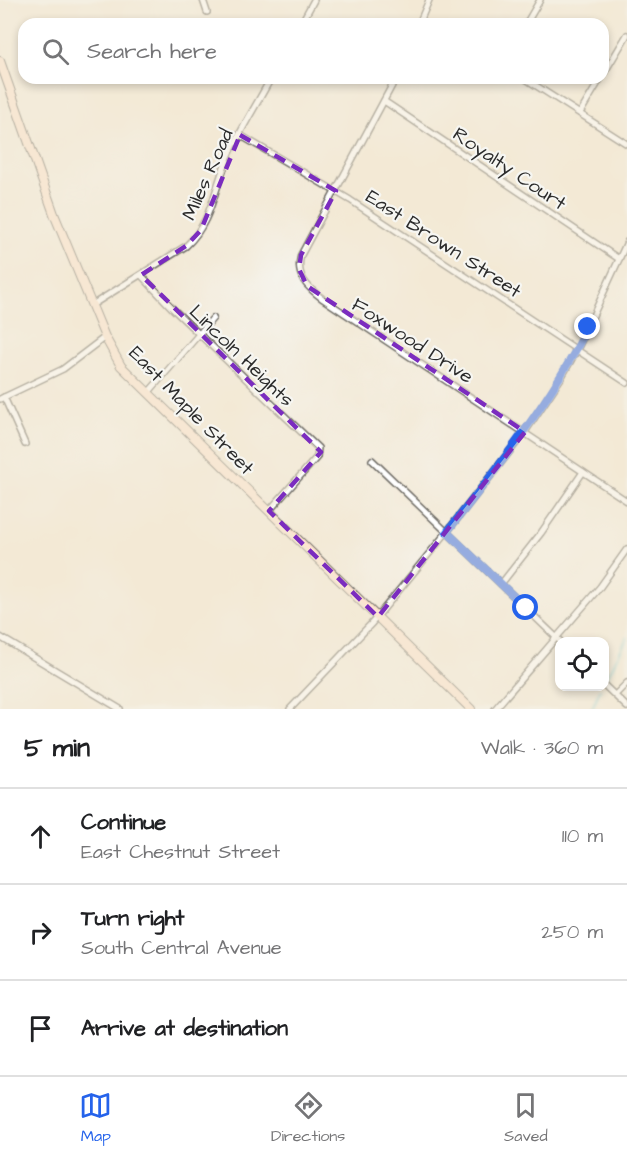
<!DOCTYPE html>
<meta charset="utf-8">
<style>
body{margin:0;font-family:"Architects Daughter",sans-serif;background:#f6f6f6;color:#202124}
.controls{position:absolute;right:18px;bottom:18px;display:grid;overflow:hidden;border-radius:12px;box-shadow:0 3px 9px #0003}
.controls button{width:54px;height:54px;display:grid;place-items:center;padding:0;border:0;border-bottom:2px solid #e0e0e0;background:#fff;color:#202124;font:30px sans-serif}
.stop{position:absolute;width:18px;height:18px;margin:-14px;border:4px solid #2563eb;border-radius:50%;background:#fff}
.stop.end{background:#2563eb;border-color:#fff;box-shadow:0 2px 6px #0008}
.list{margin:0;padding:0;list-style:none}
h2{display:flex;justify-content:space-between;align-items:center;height:78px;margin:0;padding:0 24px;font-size:26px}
h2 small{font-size:20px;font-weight:400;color:#757577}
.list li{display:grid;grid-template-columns:39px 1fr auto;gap:18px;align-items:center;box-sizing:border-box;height:96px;padding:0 24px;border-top:2px solid #e0e0e0}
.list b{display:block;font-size:22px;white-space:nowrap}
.list p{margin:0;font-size:20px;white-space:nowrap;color:#757577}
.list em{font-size:20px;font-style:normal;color:#757577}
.icon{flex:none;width:33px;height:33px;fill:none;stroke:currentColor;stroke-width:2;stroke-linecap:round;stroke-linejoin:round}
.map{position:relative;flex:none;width:627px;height:709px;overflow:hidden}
.search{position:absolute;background:#fff;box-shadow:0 3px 9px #0003;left:18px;right:18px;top:18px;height:66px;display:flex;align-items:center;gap:15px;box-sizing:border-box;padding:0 21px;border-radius:18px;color:#757577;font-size:22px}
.sheet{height:366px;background:#fff}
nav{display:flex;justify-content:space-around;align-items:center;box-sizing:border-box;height:84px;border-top:2px solid #e0e0e0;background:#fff;font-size:16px;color:#757577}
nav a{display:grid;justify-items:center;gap:3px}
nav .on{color:#2563eb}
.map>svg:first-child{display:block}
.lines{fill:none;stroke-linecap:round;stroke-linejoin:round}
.stream{stroke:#58c4d0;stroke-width:2}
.minor-casing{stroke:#716e67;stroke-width:8}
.secondary-casing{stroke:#716e67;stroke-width:10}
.minor{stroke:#fff;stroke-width:5}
.secondary{stroke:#fde4d0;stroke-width:8}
.route{stroke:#2563eb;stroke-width:8}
.marked{fill:none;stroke:#7b2cbf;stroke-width:4.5;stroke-dasharray:12 8;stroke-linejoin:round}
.labels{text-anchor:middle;stroke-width:4.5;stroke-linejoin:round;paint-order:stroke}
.street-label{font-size:20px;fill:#2b2b2b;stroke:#f6f6f2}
</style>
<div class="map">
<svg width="627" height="709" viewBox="0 0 627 709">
<rect width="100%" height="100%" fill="#f6f6f2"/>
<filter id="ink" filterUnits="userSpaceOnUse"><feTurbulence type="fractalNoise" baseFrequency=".0167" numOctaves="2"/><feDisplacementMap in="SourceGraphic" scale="12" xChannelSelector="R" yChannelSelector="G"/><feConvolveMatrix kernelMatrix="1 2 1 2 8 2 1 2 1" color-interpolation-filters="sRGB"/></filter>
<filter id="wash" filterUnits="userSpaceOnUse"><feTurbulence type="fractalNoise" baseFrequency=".008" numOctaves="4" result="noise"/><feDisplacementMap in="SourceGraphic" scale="24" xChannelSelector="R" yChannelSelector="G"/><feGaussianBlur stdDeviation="1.35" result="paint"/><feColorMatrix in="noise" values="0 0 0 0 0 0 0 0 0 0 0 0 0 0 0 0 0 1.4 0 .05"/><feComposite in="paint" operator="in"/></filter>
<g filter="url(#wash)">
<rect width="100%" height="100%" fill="#f3e9d6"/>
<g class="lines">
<g class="stream">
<path d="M606 679 627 638"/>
<path d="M592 709 600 689"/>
</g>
</g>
</g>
<g filter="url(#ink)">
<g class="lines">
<defs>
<g id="minor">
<path d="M203 0 207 12"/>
<path d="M301 24 314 0"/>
<path d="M419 24 429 0"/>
<path d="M526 24 540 0"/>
<path d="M603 75 627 35"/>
<path d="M396 78 301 255C295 276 307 287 323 299L627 501"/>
<path d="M524 78 627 144"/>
<path d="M384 101 619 259"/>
<path d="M580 113 601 78"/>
<path d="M240 135 350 200 627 383"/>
<path d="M141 275 173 309 318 448 317 457 269 511"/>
<path d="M92 305 186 246C213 221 214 187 229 155 241 129 257 104 271 78"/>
<path d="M148 393 213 318"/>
<path d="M4 397 25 444"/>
<path d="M0 399 63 369 105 337"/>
<path d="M372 460 561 642"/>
<path d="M501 584 541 533 583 472"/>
<path d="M0 637 120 709"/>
<path d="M604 685 627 707"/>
<path d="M615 695 627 683"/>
<path d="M290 709 372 623 447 532 525 432 561 378 577 350 627 242"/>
<path d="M495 709 600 587 627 549"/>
</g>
<path id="secondary" d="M0 61 54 214 105 337 121 366 471 709"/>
</defs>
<use href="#minor" class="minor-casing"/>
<use href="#secondary" class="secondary-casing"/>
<use href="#minor" class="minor"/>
<use href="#secondary" class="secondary"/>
</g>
</g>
<g class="lines" filter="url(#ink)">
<path class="route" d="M526 608 447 532C499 466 550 402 588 327"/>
</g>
<path d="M0 0H627V709H0ZM240 135 336 191 301 255 299 269 307 286 525 432 378 617 269 511 321 452 141 275 186 246 201 230Z" fill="#f3e9d6" fill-opacity=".55" fill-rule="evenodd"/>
<path class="marked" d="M240 135 336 191 301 255 299 269 307 286 525 432 378 617 269 511 321 452 141 275 186 246 201 230Z"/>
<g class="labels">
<g class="street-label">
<text transform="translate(510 168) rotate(34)" y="7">Royalty Court</text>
<text transform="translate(207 174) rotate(-66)" y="7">Miles Road</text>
<text transform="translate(444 243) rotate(33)" y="7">East Brown Street</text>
<text transform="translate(413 340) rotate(33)" y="7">Foxwood Drive</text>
<text transform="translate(242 355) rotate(44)" y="7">Lincoln Heights</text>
<text transform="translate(192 410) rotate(46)" y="7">East Maple Street</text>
</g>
</g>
</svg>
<div class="controls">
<button><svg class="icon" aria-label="locate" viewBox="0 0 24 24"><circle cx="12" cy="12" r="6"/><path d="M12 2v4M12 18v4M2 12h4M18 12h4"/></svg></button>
</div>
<div class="stop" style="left:526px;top:608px"></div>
<div class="stop end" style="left:588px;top:327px"></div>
<div class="search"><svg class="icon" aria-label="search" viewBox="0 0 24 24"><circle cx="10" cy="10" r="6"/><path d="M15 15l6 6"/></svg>Search here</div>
</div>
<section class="sheet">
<h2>5 min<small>Walk · 360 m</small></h2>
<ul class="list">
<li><svg class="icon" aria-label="ahead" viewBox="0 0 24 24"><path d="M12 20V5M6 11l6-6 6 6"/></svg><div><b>Continue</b><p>East Chestnut Street</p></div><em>110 m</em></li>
<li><svg class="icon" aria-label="right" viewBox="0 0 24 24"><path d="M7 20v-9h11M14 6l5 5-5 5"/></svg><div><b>Turn right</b><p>South Central Avenue</p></div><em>250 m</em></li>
<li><svg class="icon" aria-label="arrive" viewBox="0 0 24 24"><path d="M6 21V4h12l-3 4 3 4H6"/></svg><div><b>Arrive at destination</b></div></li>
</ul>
</section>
<nav>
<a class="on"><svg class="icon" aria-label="map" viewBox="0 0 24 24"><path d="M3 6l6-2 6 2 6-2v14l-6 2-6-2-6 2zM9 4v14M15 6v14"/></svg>Map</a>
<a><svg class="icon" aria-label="directions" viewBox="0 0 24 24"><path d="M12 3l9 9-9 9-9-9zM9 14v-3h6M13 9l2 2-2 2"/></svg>Directions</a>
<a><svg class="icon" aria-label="saved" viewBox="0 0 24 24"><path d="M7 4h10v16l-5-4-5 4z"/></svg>Saved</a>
</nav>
